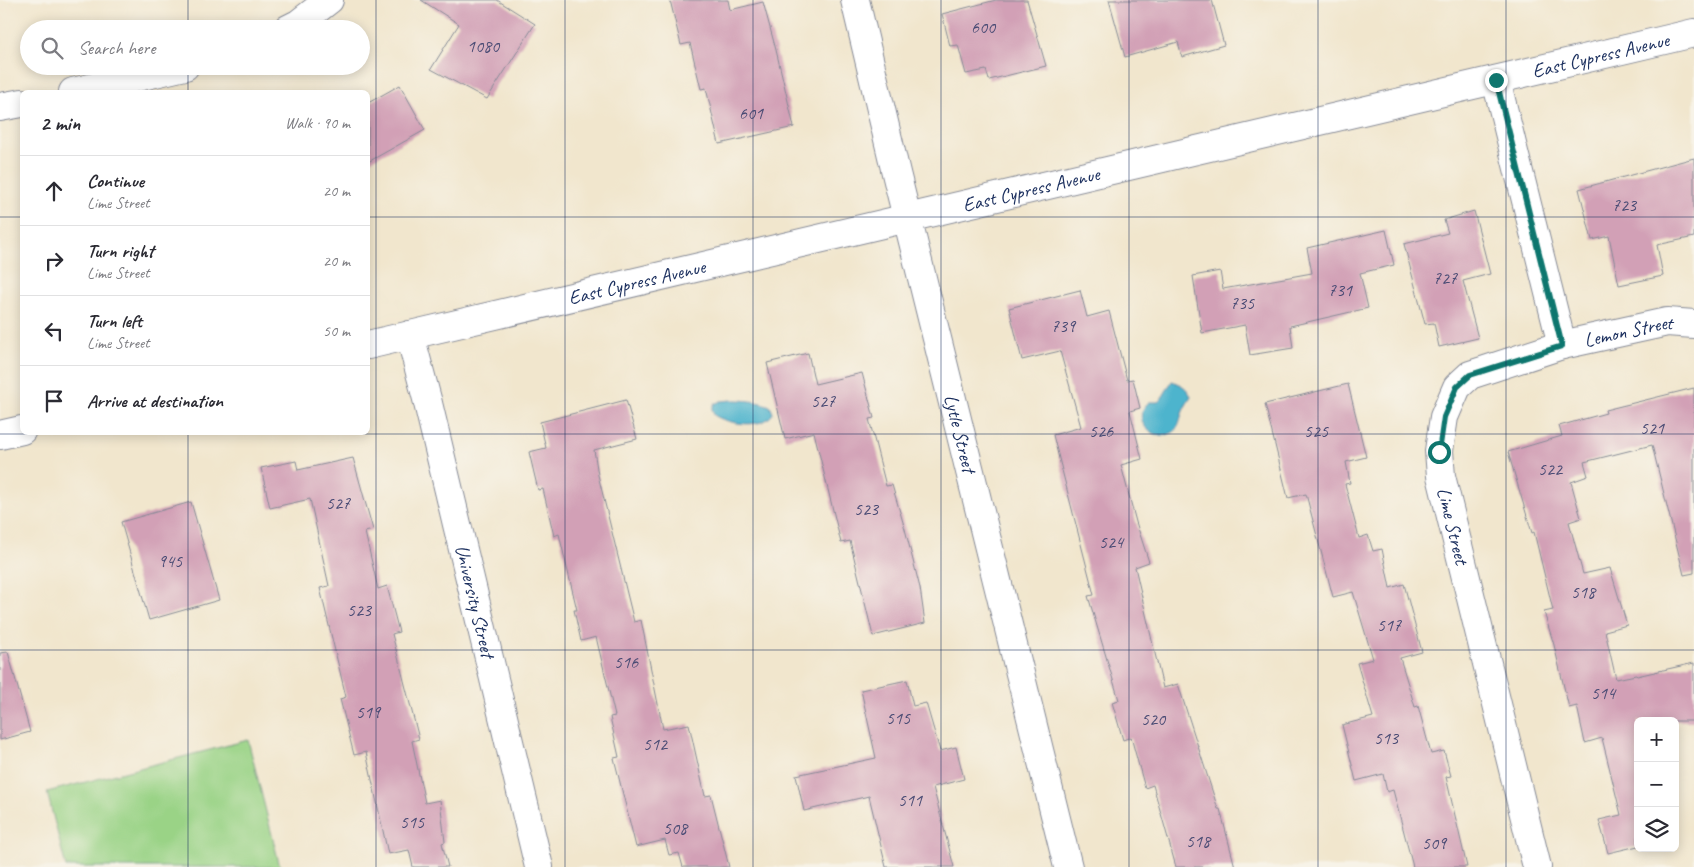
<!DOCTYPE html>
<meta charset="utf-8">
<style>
body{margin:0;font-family:Caveat,sans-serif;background:#f2f2f3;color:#2b2b33}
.controls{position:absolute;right:15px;bottom:15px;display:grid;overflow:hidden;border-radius:8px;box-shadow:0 2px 12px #0003}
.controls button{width:45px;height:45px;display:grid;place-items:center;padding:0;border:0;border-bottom:1px solid #e1e1e2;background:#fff;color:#2b2b33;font:25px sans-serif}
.stop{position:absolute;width:15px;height:15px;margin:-11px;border:4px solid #0f766e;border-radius:50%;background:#fff}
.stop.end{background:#0f766e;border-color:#fff;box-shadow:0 1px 5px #0008}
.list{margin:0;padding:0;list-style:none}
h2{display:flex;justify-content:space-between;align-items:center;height:65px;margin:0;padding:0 20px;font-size:21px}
h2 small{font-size:16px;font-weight:400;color:#7c7c81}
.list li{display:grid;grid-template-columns:32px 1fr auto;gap:15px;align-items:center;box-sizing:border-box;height:70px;padding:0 20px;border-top:1px solid #e1e1e2}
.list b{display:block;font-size:19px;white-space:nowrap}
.list p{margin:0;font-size:16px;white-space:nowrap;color:#7c7c81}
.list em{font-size:16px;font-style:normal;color:#7c7c81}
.icon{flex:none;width:28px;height:28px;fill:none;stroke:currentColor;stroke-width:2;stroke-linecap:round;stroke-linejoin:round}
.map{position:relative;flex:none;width:1694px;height:867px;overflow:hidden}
.search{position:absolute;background:#fff;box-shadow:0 2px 12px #0003;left:20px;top:20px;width:350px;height:55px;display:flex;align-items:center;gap:12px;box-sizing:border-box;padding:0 18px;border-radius:28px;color:#7c7c81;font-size:19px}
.panel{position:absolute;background:#fff;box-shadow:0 2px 12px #0003;left:20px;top:90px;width:350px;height:345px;border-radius:8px}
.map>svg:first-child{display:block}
.green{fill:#9ad386;stroke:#5a8172}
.water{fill:#4eb4cd;stroke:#347296}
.building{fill:#d2a0b6}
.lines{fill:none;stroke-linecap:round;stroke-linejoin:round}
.street-casing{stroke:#868a96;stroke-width:30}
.secondary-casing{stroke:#868a96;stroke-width:30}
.street{stroke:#fff;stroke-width:28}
.secondary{stroke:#fff;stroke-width:28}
.route{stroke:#0f766e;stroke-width:6}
.grid{fill:none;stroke:#1b2f5e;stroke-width:1;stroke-opacity:0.55}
.labels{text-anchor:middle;stroke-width:4;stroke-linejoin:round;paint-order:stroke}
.number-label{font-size:18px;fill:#494b74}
.street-label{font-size:20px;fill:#1b2f5e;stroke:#f7f3e8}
</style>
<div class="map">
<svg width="1694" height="867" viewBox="0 0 1694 867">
<rect width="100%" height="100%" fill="#f7f3e8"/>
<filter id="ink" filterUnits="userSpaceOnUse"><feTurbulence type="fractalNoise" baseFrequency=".02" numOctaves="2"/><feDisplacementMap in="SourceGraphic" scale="10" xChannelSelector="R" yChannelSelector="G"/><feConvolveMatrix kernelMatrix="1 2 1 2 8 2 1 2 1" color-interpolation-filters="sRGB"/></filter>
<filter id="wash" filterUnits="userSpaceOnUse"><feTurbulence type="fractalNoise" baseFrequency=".0096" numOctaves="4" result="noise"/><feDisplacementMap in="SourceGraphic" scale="20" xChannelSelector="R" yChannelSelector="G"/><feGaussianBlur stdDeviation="1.12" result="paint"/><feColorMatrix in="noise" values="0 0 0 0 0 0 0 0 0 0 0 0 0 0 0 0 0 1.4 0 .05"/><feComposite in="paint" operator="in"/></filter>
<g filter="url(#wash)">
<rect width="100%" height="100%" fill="#f1e6cd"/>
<path class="green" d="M248 740 280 867H66L47 792Z"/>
<g class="water">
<path d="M1172 381C1181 384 1188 388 1191 397 1188 402 1185 406 1183 411 1180 418 1180 428 1173 432 1155 444 1128 420 1149 402H1158L1162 398Z"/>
<path d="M732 400C746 400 757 401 770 406L773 413C765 430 727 424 714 415L712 409 714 404 721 401Z"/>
</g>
<g id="blocks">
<g class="building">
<path d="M421 0H497L535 24 487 99 431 69 459 24Z"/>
<path d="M670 0H728L730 10 763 2 776 50 794 127 719 144 706 88 701 89 690 43 681 45Z"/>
<path d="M996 0H1027L1046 66 989 80 986 70 966 74 958 45 950 46 942 14Z"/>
<path d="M1109 0H1212L1224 45 1182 57 1178 42 1125 57Z"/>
<path d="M400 85 425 130 368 162V103Z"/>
<path d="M1694 158V237L1657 245 1663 276 1619 285 1609 236 1592 240 1579 189Z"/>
<path d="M1474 211 1490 274 1463 281 1478 338 1439 347 1434 323 1425 324 1404 244 1448 233 1444 220Z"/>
<path d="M1386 230 1394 265 1360 273 1368 308 1290 326 1293 348 1250 355 1245 325 1202 333 1193 276 1220 271 1223 289 1312 273 1307 248Z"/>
<path d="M1080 290 1087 317 1109 311 1127 380 1133 379 1140 408 1130 411 1142 459 1121 465 1136 522 1149 562 1135 567 1163 688 1178 684 1218 809H1220L1235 867H1176L1153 785 1145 788 1131 737 1123 740 1112 702 1119 700 1088 596 1094 595 1053 435 1081 427 1060 351 1022 360 1009 308Z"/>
<path d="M808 353 815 384 862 373 874 418 869 419 886 486 892 485 905 529 920 588 925 623 873 636 850 541 841 543 814 432 785 439 767 363Z"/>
<path d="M1348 384 1366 457 1346 462 1350 483 1345 484 1359 538 1368 535 1373 551 1382 549 1390 588 1404 584 1422 652 1400 658 1415 707 1418 706 1431 754 1444 751 1451 776 1446 777 1467 867H1413L1393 790 1387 792 1383 774 1356 781 1342 725 1373 717 1357 663 1373 659 1353 592 1333 597 1306 494 1288 498 1265 404Z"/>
<path d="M1694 388V573L1684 575 1652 445 1584 462 1588 476 1571 482 1581 518 1569 522 1583 574 1610 568 1627 625 1605 631 1616 679 1636 675 1637 676 1694 663V721H1638V846L1608 853 1599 820 1621 815 1602 738 1585 743 1577 706 1569 708 1554 645 1544 612 1553 610 1534 532 1532 533 1508 452 1562 436 1559 426 1606 413 1605 410Z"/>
<path d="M626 400 637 439 594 450 598 475 634 622 641 620 663 729 689 724 705 796 711 795 729 867H683L679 853 669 855 665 840 636 847 614 758 619 757 610 717 615 716 596 637 581 641 574 610H577L559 534 554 536 543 489 538 490 529 452 546 448 540 422Z"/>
<path d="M353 458 373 530 365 532 378 589 387 586 399 632 392 634 419 739 412 741 425 803 440 800 445 842 442 843 448 867H413L409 850 388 854 366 752 354 755 340 699 346 697 320 588 329 586 310 499 270 508 261 468 296 461 298 470Z"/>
<path d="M191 502 219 600 149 620 121 522Z"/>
<path d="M8 652 30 732 0 740V653Z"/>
<path d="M907 680 913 706 926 703 940 751 956 747 964 779 933 787 954 867H886L869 796 804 811 796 775 876 758 861 690Z"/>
</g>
</g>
</g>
<g filter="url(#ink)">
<use href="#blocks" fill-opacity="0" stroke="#868a96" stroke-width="1"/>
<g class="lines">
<defs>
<g id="street">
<path id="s1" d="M855 0 896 173 1068 867"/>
<path d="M288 29 298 24 329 0"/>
<path id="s2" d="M1496 80 1562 345 1470 375 1457 387 1444 417 1441 437 1439 451 1441 476 1537 867"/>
<path d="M73 92 185 66"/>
<path d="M0 107 22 103"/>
<path id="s3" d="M1562 345 1667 322 1694 324"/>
</g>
<g id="secondary">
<path id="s4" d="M410 335 427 399 539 867"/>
<path id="s5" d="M368 345 1694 33"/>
<path d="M0 435 22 430"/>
</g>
</defs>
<use href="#street" class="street-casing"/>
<use href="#secondary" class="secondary-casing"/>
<use href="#street" class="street"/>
<use href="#secondary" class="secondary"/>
</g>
</g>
<g class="lines" filter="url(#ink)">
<path class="route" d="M1439 452 1444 417 1451 401 1457 387 1470 375 1562 346 1496 80"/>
</g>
<path class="grid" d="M188 0V29M376 0V867M565 0V867M753 0V867M941 0V867M1129 0V867M1318 0V867M1506 0V867M188 66V92M0 217H22M368 217H1694M188 432V867M0 434H1694M0 650H1694"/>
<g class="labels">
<g class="number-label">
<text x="983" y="33">600</text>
<text x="483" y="52">1080</text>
<text x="751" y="119">601</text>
<text x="1624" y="211">723</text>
<text x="1445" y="284">727</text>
<text x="1340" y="296">731</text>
<text x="1242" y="309">735</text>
<text x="1063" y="332">739</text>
<text x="823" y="407">527</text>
<text x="1652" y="434">521</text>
<text x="1101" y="437">526</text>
<text x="1316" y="437">525</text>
<text x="1550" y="475">522</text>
<text x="338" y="509">527</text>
<text x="866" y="515">523</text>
<text x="1111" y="548">524</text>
<text x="170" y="567">945</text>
<text x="1583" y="598">518</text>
<text x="359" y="616">523</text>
<text x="1389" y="631">517</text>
<text x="626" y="668">516</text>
<text x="1603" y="699">514</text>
<text x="368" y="718">519</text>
<text x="898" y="724">515</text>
<text x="1153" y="725">520</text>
<text x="1386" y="744">513</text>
<text x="655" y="750">512</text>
<text x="910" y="806">511</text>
<text x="412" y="828">515</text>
<text x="675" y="834">508</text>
<text x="1198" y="847">518</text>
<text x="1434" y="849">509</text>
</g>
<g class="street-label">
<text dy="7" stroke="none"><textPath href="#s5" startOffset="1266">East Cypress Avenue</textPath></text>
<text dy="7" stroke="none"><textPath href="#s5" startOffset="681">East Cypress Avenue</textPath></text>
<text dy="7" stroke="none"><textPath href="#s5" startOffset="276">East Cypress Avenue</textPath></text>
<text dy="7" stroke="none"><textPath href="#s3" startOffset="68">Lemon Street</textPath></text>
<text dy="7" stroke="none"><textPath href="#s1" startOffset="446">Lytle Street</textPath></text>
<text dy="7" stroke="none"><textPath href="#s2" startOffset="531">Lime Street</textPath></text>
<text dy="7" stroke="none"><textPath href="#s4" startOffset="274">University Street</textPath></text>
</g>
</g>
</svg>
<div class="controls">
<button>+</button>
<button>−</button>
<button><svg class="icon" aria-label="layers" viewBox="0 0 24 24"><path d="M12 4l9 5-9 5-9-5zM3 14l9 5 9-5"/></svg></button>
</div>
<div class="stop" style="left:1439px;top:452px"></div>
<div class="stop end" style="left:1496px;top:80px"></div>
<div class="search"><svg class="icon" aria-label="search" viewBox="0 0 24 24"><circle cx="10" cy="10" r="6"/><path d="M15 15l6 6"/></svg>Search here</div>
<section class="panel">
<h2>2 min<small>Walk · 90 m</small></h2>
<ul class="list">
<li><svg class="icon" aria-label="ahead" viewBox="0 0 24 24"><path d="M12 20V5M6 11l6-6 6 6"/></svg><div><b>Continue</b><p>Lime Street</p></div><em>20 m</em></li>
<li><svg class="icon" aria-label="right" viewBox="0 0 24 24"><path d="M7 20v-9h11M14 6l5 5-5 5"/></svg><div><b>Turn right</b><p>Lime Street</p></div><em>20 m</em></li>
<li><svg class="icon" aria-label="left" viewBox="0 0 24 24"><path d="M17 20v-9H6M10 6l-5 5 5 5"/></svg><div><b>Turn left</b><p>Lime Street</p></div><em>50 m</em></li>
<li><svg class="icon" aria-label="arrive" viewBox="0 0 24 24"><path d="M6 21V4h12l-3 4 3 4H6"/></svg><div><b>Arrive at destination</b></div></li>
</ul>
</section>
</div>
